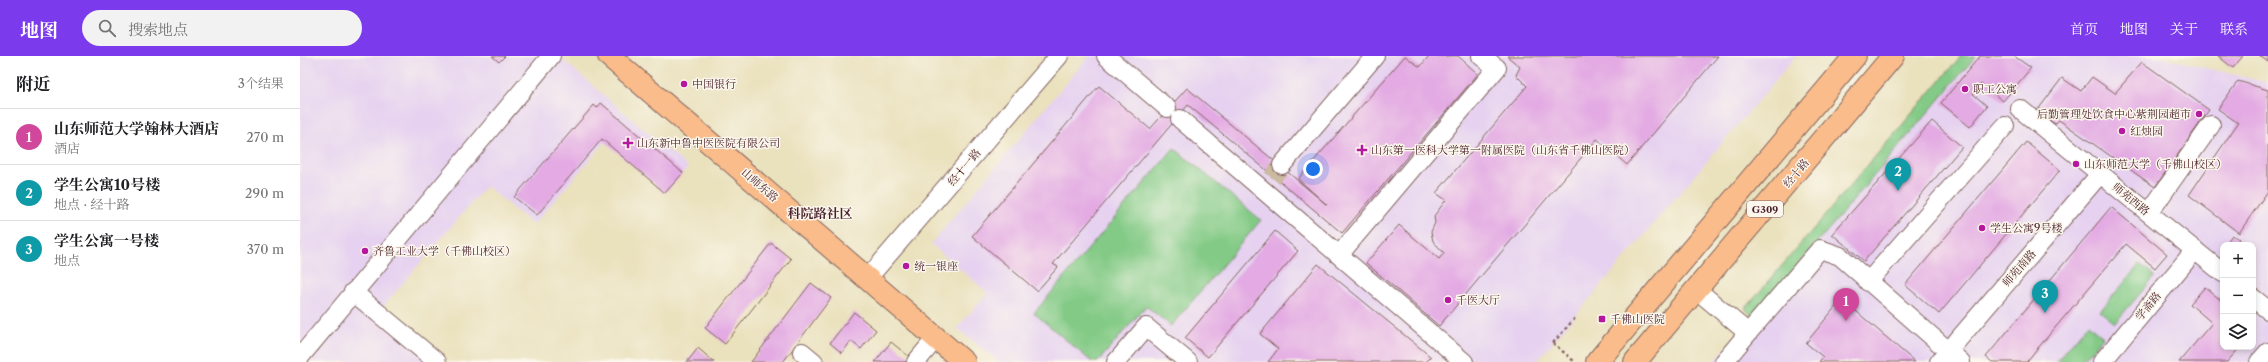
<!DOCTYPE html>
<html lang="zh">
<meta charset="utf-8">
<style>
body{margin:0;font-family:"Libre Caslon Text","Noto Serif SC",serif;background:#f2f2f2;color:#202124}
.controls{position:absolute;right:12px;bottom:12px;display:grid;overflow:hidden;border-radius:8px;box-shadow:0 2px 6px #0003}
.controls button{width:36px;height:36px;display:grid;place-items:center;padding:0;border:0;border-bottom:1px solid #e0e0e0;background:#fff;color:#202124;font:20px sans-serif}
.you{position:absolute;left:1013px;top:113px;width:14px;height:14px;margin:-10px;border:3px solid #fff;border-radius:50%;background:#1a73e8;box-shadow:0 0 0 6px #1a73e833}
.badge{display:grid;place-items:center;width:26px;height:26px;border-radius:50%;background:#7c3aed;color:#fff;font-size:13px;font-weight:700}
.pin{position:absolute;translate:-50% -33px;filter:drop-shadow(0 1px 2px #0008)}
.pin::after{content:'';position:absolute;top:21px;width:14px;height:12px;background:inherit;clip-path:polygon(0 0,100% 0,50% 100%)}
.list{margin:0;padding:0;list-style:none}
h2{display:flex;justify-content:space-between;align-items:center;height:52px;margin:0;padding:0 16px;font-size:17px}
h2 small{font-size:13px;font-weight:400;color:#757577}
.list li{display:grid;grid-template-columns:26px 1fr auto;gap:12px;align-items:center;box-sizing:border-box;height:56px;padding:0 16px;border-top:1px solid #e0e0e0}
.list b{display:block;font-size:15px;white-space:nowrap}
.list p{margin:0;font-size:13px;white-space:nowrap;color:#757577}
.list em{font-size:13px;font-style:normal;color:#757577}
.icon{flex:none;width:22px;height:22px;fill:none;stroke:currentColor;stroke-width:2;stroke-linecap:round;stroke-linejoin:round}
.map{position:relative;flex:none;width:1968px;height:306px;overflow:hidden}
header{display:flex;align-items:center;gap:24px;box-sizing:border-box;height:56px;padding:0 20px;background:#7c3aed;color:#fff}
header strong{font-size:19px}
nav{display:flex;gap:22px;margin-inline-start:auto;font-size:14px}
.search{width:280px;height:36px;background:#f2f2f2;display:flex;align-items:center;gap:10px;box-sizing:border-box;padding:0 14px;border-radius:22px;color:#757577;font-size:15px}
main{display:flex}
aside{flex:1;background:#fff}
.map>svg:first-child{display:block}
.built{fill:#e6d2f0;fill-rule:evenodd}
.green{fill:#83ca86;stroke:#667458}
.building{fill:#e3aae3}
.lines{fill:none;stroke-linecap:round;stroke-linejoin:round}
.minor-tunnel{stroke:#cabaa0;stroke-width:18;stroke-dasharray:18 9;stroke-linecap:butt}
.minor-casing{stroke:#82635e;stroke-width:20}
.major-casing{stroke:#82635e;stroke-width:24}
.highway-casing{stroke:#82635e;stroke-width:24}
.path{stroke:#82635e;stroke-width:2.5;stroke-dasharray:3 3;stroke-linecap:butt}
.minor{stroke:#fff;stroke-width:18}
.major{stroke:#f9bc8a;stroke-width:22}
.highway{stroke:#f9bc8a;stroke-width:22}
.path-bridge{stroke:#82635e;stroke-width:2.5;stroke-dasharray:3 3;stroke-linecap:butt}
.poi-dot{fill:#b5179e;stroke:#fbf7ec;stroke-width:1.5}
.labels{text-anchor:middle;stroke-width:3;stroke-linejoin:round;paint-order:stroke}
.shield{fill:#fbf7ec;stroke:#7f6065;stroke-width:1}
.shield-label{font-size:10px;font-weight:bold;fill:#4a1f2b}
.poi-label{font-size:11px;fill:#4a1f2b;stroke:#fbf7ec;text-anchor:start}
.street-label{font-size:11px;fill:#4a1f2b;stroke:#fbf7ec}
.quarter-label{font-size:13px;font-weight:bold;fill:#4a1f2b;stroke:#fbf7ec}
</style>
<header>
<strong>地图</strong>
<div class="search"><svg class="icon" aria-label="search" viewBox="0 0 24 24"><circle cx="10" cy="10" r="6"/><path d="M15 15l6 6"/></svg>搜索地点</div>
<nav><a>首页</a><a>地图</a><a>关于</a><a>联系</a></nav>
</header>
<main>
<aside>
<h2>附近<small>3个结果</small></h2>
<ul class="list">
<li><span class="badge" style="background:#d1479c">1</span><div><b>山东师范大学翰林大酒店</b><p>酒店</p></div><em>270 m</em></li>
<li><span class="badge" style="background:#0f9aa8">2</span><div><b>学生公寓10号楼</b><p>地点 · 经十路</p></div><em>290 m</em></li>
<li><span class="badge" style="background:#0f9aa8">3</span><div><b>学生公寓一号楼</b><p>地点</p></div><em>370 m</em></li>
</ul>
</aside>
<div class="map">
<svg width="1968" height="306" viewBox="0 0 1968 306">
<rect width="100%" height="100%" fill="#fbf7ec"/>
<filter id="ink" filterUnits="userSpaceOnUse"><feTurbulence type="fractalNoise" baseFrequency=".025" numOctaves="2"/><feDisplacementMap in="SourceGraphic" scale="8" xChannelSelector="R" yChannelSelector="G"/><feConvolveMatrix kernelMatrix="1 2 1 2 8 2 1 2 1" color-interpolation-filters="sRGB"/></filter>
<filter id="wash" filterUnits="userSpaceOnUse"><feTurbulence type="fractalNoise" baseFrequency=".012" numOctaves="4" result="noise"/><feDisplacementMap in="SourceGraphic" scale="16" xChannelSelector="R" yChannelSelector="G"/><feGaussianBlur stdDeviation="0.9" result="paint"/><feColorMatrix in="noise" values="0 0 0 0 0 0 0 0 0 0 0 0 0 0 0 0 0 1.4 0 .05"/><feComposite in="paint" operator="in"/></filter>
<g filter="url(#wash)">
<rect width="100%" height="100%" fill="#eae1bd"/>
<g class="built">
<path d="M0 0H258L388 111 365 137 305 86 233 169 186 130 75 260 131 306H0Z"/>
<path d="M789 0H1496L1236 306H698L657 272 688 237 631 188Z"/>
<path d="M1676 0H1857L1968 27V306H1414ZM1923 189H1953V291H1923Z"/>
</g>
<g class="green">
<path d="M1661 0H1676L1454 261 1445 253Z"/>
<path d="M874 92 961 164 871 270 846 250 798 306H792L734 257Z"/>
<path d="M1840 208 1855 220 1815 267 1800 255Z"/>
<path d="M1788 268 1803 281 1781 306H1756Z"/>
</g>
<g id="blocks">
<g class="building">
<path d="M192 0H205L199 6Z"/>
<path d="M1105 0 1120 11 1129 0H1158L1178 18 1042 177 888 49 753 208 758 211 737 235 672 180 799 30 850 73 887 32 1027 149 998 123Z"/>
<path d="M1207 0H1418L1327 109 1297 83 1139 270 1066 207 1099 169 1139 203 1144 197 1133 185 1131 176 1135 167 1134 160 1146 144 1136 137 1227 30 1216 19 1220 11Z"/>
<path d="M1680 0H1714L1731 12 1703 45 1681 28 1673 38 1687 50 1670 71 1641 47Z"/>
<path d="M1918 0H1943L1933 12Z"/>
<path d="M1960 0H1968V6Z"/>
<path d="M1842 6 1909 54 1855 131 1759 64 1755 68 1737 55 1762 22 1781 35 1792 21 1815 37Z"/>
<path d="M1938 25 1968 34V135L1939 177 1889 139 1938 67 1918 53Z"/>
<path d="M301 47 383 117 365 137 302 83 237 159 214 141 294 49 297 52Z"/>
<path d="M1632 65 1662 91 1564 205 1532 178Z"/>
<path d="M1726 86 1760 114 1639 258 1605 229Z"/>
<path d="M1811 151 1867 198 1855 212 1826 188 1727 305 1729 306H1692L1686 301Z"/>
<path d="M975 175 998 195 908 301 885 282Z"/>
<path d="M1932 179 1939 183 1935 189H1925Z"/>
<path d="M471 187 491 203 425 288 405 272Z"/>
<path d="M1018 208 1131 301 1126 306H968L978 293 960 278Z"/>
<path d="M511 227 531 242 483 306H451Z"/>
<path d="M1905 231 1923 246V291H1940L1927 306H1879L1912 267 1890 248Z"/>
<path d="M1542 243 1615 306H1519L1523 301 1506 287Z"/>
<path d="M554 256 576 274 561 293 551 285 542 297 530 287Z"/>
<path d="M591 286 612 303 609 306H575Z"/>
<path d="M398 292 414 306H387Z"/>
</g>
</g>
</g>
<g filter="url(#ink)">
<use href="#blocks" fill-opacity="0" stroke="#82635e" stroke-width="1"/>
<g class="lines">
<path class="minor-tunnel" d="M972 122 982 109"/>
<defs>
<g id="minor">
<path d="M806 0 867 52"/>
<path d="M1720 53 1923 217"/>
<path d="M880 63 1164 306"/>
<path d="M982 109 1075 0"/>
<path d="M1849 157 1911 69"/>
<path d="M1039 199 1197 12 1181 0"/>
<path d="M568 222 759 0"/>
<path d="M1568 226 1705 70"/>
<path d="M1397 234 1448 277 1424 306"/>
<path d="M53 236 137 306"/>
<path d="M1953 242 1968 254"/>
<path d="M1448 277 1520 193 1540 200 1661 306"/>
<path d="M502 296 514 306"/>
<path d="M0 301 251 0"/>
<path d="M616 306 636 282"/>
<path d="M816 306 846 271 888 306"/>
<path d="M1639 306 1800 118"/>
<path d="M1802 306 1895 194"/>
<path d="M1959 306 1968 296"/>
</g>
<path id="major" d="M309 0 664 306"/>
<g id="highway">
<path d="M1297 306 1555 0"/>
<path d="M1335 306 1593 0"/>
</g>
</defs>
<use href="#minor" class="minor-casing"/>
<use href="#major" class="major-casing"/>
<use href="#highway" class="highway-casing"/>
<path class="path" d="M1253 287 1275 262"/>
<use href="#minor" class="minor"/>
<use href="#major" class="major"/>
<use href="#highway" class="highway"/>
<path class="path-bridge" d="M1253 287 1275 306"/>
</g>
</g>
<g class="poi-dot">
<circle cx="384" cy="28" r="4"/>
<circle cx="1665" cy="33" r="4"/>
<circle cx="1899" cy="58" r="4"/>
<circle cx="1822" cy="75" r="4"/>
<path d="M326 81h4v4h4v4h-4v4h-4v-4h-4v-4h4z"/>
<path d="M1060 88h4v4h4v4h-4v4h-4v-4h-4v-4h4z"/>
<circle cx="1776" cy="108" r="4"/>
<circle cx="1682" cy="172" r="4"/>
<circle cx="65" cy="195" r="4"/>
<circle cx="606" cy="210" r="4"/>
<circle cx="1148" cy="244" r="4"/>
<rect x="1298" y="259" width="8" height="8" rx="2"/>
</g>
<g class="labels">
<rect class="shield" x="1447" y="145" width="36" height="16" rx="3"/>
<g class="shield-label">
<text x="1465" y="157">G309</text>
</g>
<g class="poi-label">
<text x="392" y="32">中国银行</text>
<text x="1673" y="37">职工公寓</text>
<text x="1891" y="62" text-anchor="end">后勤管理处饮食中心紫荆园超市</text>
<text x="1830" y="79">红烛园</text>
<text x="337" y="91">山东新中鲁中医医院有限公司</text>
<text x="1071" y="98">山东第一医科大学第一附属医院（山东省千佛山医院）</text>
<text x="1784" y="112">山东师范大学（千佛山校区）</text>
<text x="1690" y="176">学生公寓9号楼</text>
<text x="73" y="199">齐鲁工业大学（千佛山校区）</text>
<text x="614" y="214">统一银座</text>
<text x="1156" y="248">千医大厅</text>
<text x="1310" y="267">千佛山医院</text>
</g>
<g class="street-label">
<text transform="translate(664 111) rotate(-50)" y="4">经十一路</text>
<text transform="translate(1496 117) rotate(-50)" y="4">经十路</text>
<text transform="translate(460 129) rotate(41)" y="4">山师东路</text>
<text transform="translate(1831 143) rotate(39)" y="4">师苑西路</text>
<text transform="translate(1719 212) rotate(-49)" y="4">师苑南路</text>
<text transform="translate(1848 250) rotate(-50)" y="4">学斋路</text>
</g>
<g class="quarter-label">
<text x="520" y="162">科院路社区</text>
</g>
</g>
</svg>
<div class="controls">
<button>+</button>
<button>−</button>
<button><svg class="icon" aria-label="layers" viewBox="0 0 24 24"><path d="M12 4l9 5-9 5-9-5zM3 14l9 5 9-5"/></svg></button>
</div>
<div class="you"></div>
<div class="pin badge" style="left:1546px;top:265px;background:#d1479c">1</div>
<div class="pin badge" style="left:1598px;top:135px;background:#0f9aa8">2</div>
<div class="pin badge" style="left:1745px;top:257px;background:#0f9aa8">3</div>
</div>
</main>
